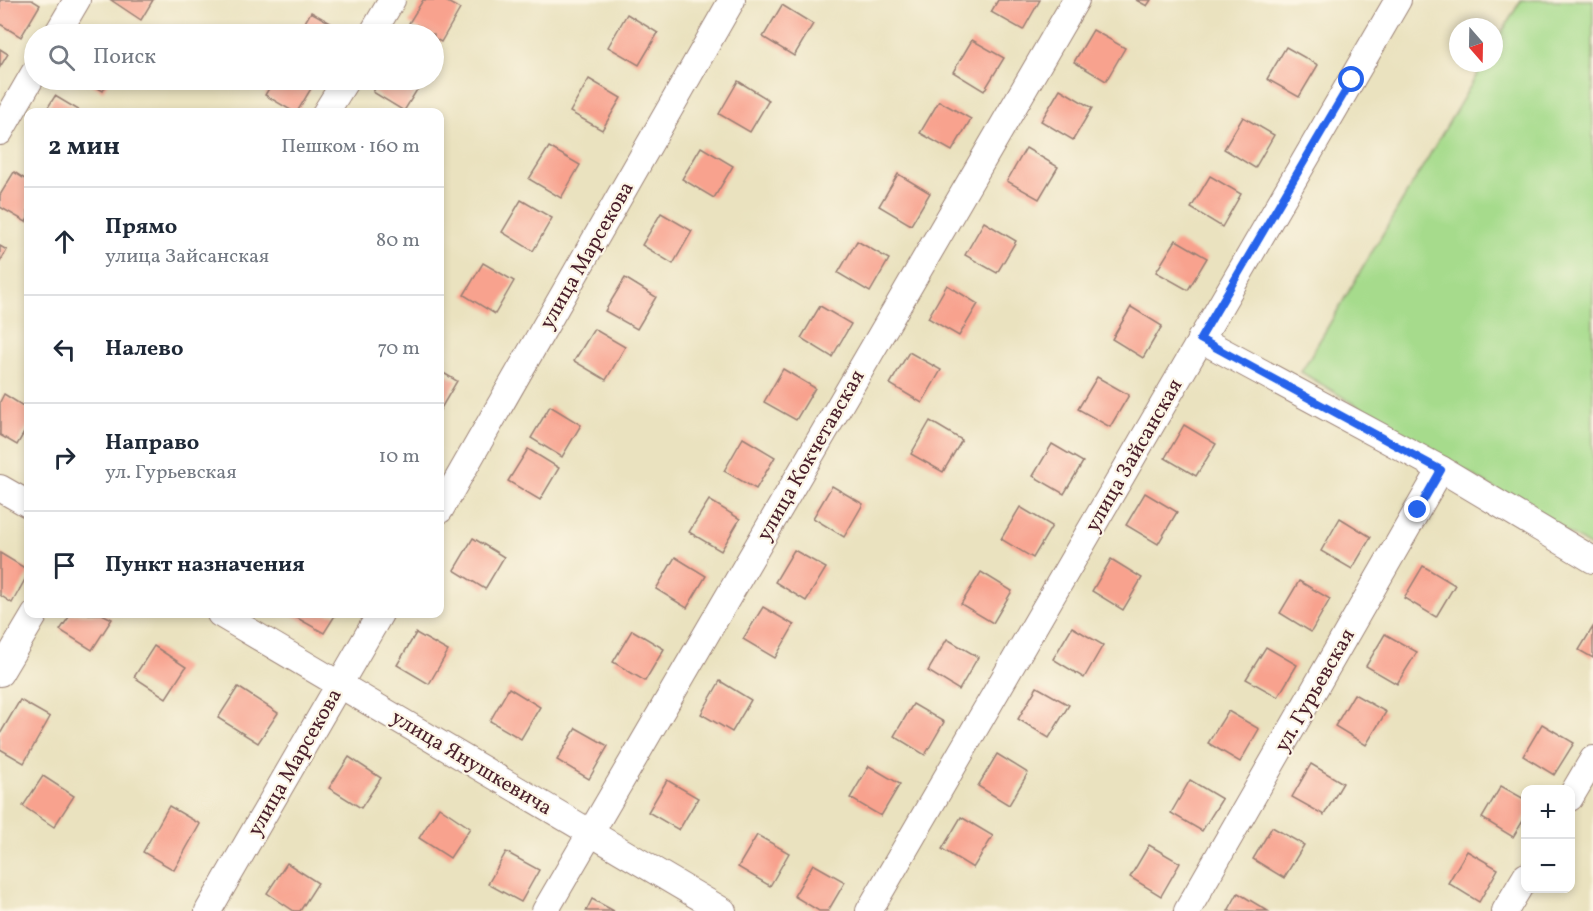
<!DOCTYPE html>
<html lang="ru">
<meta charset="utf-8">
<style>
body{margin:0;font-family:Vollkorn,serif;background:#f2f2f3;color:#1f2937}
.controls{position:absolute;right:18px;bottom:18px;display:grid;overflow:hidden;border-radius:12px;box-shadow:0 3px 9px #0003}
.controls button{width:54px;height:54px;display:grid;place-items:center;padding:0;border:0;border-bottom:2px solid #e0e1e3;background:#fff;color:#1f2937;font:30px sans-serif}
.compass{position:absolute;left:1449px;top:18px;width:54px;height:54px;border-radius:50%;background:#fff;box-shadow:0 3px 9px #0003;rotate:160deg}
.stop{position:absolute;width:18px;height:18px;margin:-14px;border:4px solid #2563eb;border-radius:50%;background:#fff}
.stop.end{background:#2563eb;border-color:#fff;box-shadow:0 2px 6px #0008}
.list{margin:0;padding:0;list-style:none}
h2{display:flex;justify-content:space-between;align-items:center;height:78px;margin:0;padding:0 24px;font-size:26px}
h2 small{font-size:20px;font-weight:400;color:#747a83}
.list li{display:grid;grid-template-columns:39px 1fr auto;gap:18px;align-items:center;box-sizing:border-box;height:108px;padding:0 24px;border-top:2px solid #e0e1e3}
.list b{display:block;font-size:22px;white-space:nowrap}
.list p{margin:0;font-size:20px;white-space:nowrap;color:#747a83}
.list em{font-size:20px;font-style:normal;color:#747a83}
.icon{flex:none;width:33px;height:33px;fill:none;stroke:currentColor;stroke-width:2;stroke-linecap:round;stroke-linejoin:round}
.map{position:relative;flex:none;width:1593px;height:911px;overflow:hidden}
.search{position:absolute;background:#fff;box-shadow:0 3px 9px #0003;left:24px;top:24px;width:420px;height:66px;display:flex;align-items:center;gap:15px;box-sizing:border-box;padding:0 21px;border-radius:33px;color:#747a83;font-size:22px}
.panel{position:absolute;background:#fff;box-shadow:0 3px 9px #0003;left:24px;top:108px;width:420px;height:510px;border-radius:12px}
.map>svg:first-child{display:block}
.green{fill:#a6db8c;stroke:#787d5c;stroke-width:1.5}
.building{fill:#f8a28e}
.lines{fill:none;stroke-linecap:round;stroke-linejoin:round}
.street-casing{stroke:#9a8075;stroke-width:28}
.street{stroke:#fff;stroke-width:26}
.route{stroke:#2563eb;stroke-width:8}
.labels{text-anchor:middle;stroke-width:4.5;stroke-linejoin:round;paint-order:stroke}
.street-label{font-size:21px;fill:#4a1f2b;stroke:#fcf5e5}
</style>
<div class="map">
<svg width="1593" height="911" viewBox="0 0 1593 911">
<rect width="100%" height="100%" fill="#fcf5e5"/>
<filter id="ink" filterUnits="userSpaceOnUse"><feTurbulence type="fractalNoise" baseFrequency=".0167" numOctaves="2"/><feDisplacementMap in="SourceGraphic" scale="12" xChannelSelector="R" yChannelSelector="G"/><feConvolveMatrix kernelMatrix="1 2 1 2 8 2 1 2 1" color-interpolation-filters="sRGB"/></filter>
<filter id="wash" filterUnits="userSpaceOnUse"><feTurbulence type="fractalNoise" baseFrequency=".008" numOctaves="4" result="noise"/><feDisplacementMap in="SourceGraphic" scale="24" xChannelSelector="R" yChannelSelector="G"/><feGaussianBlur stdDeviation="1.35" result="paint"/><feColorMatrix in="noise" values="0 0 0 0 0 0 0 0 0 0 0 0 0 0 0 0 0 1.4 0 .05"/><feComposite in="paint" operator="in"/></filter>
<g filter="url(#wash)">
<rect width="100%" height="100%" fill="#eae2bf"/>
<path class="green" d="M1521 0H1593V548L1301 372 1484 63H1494V45Z"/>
<g id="blocks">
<g class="building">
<path d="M0 0H32L40 5 21 37 0 24Z"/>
<path d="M111 0H153L141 20Z"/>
<path d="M423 0H444L460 9 441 42 434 38V34H428L409 23Z"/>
<path d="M998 0H1040L1023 30 991 12Z"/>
<path d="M1136 0H1151L1147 6Z"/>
<path d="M782 5 813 24 794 56 763 37Z"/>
<path d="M311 12 343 30 340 34H298Z"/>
<path d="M627 14 658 33 639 65 608 47Z"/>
<path d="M1093 30 1125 48 1106 81 1074 62Z"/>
<path d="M972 40 1004 58 984 91 953 72Z"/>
<path d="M1286 47 1318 65 1299 97 1267 79Z"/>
<path d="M0 49 8 54 0 67Z"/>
<path d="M589 79 621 98 602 130 570 112Z"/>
<path d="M84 80H109L103 91Z"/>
<path d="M274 80H311L315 82 297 112H294L265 95Z"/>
<path d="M380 80H423L404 111 373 92Z"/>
<path d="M738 81 769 100 750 132 719 114Z"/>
<path d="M1060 89 1092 108 1073 140 1041 121Z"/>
<path d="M55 96 82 112H45Z"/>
<path d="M939 101 971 119 952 151 920 133Z"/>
<path d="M1243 117 1274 135 1255 168 1224 149Z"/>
<path d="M549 147 580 165 561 198 529 179Z"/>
<path d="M701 147 733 166 714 198 682 179Z"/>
<path d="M1026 148 1058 167 1039 199 1007 181Z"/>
<path d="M14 172 28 181V218L26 222 0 207V195Z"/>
<path d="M898 174 930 193 911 225 879 206Z"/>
<path d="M1210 176 1241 194 1222 227 1191 208Z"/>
<path d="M521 200 552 218 533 251 502 232Z"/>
<path d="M661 213 692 231 673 264 642 245Z"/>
<path d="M984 222 1016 241 997 273 965 255Z"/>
<path d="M1176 240 1207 258 1188 290 1156 272Z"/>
<path d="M857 241 889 259 870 292 838 273Z"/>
<path d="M0 246 7 250 0 262Z"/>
<path d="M483 263 514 281 495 314 464 295Z"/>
<path d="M625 278 656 297 637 329 605 311Z"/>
<path d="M947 285 978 304 959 336 928 318Z"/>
<path d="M820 306 851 324 832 357 801 338Z"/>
<path d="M1131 307 1162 326 1143 358 1112 339Z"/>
<path d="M594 329 625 347 606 380 574 361Z"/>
<path d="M909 352 941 370 922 403 890 384Z"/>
<path d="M783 369 815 388 796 420 764 402Z"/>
<path d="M440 371 457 381 440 410Z"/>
<path d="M1097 377 1129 395 1110 427 1078 409Z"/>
<path d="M4 394 28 409V426L17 445 0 435V402Z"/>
<path d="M550 406 581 425 562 457 531 438Z"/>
<path d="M930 421 962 440 943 472 911 454Z"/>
<path d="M1184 425 1216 444 1196 476 1165 458Z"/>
<path d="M743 438 775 457 756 489 724 471Z"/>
<path d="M1052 444 1083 462 1064 494 1033 476Z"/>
<path d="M528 449 559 468 540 500 508 481Z"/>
<path d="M832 486 863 504 844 537 813 518Z"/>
<path d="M1145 493 1177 512 1158 544 1126 525Z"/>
<path d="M709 500 740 519 721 551 689 532Z"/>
<path d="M1020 507 1052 526 1033 558 1001 539Z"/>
<path d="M1340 518 1371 537 1352 569 1321 551Z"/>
<path d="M473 538 504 557 485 589 454 570Z"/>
<path d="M794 550 826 568 806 601 775 582Z"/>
<path d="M0 553 28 570V574L12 603 0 595Z"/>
<path d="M675 557 706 576 687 608 656 589Z"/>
<path d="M1111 559 1142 578 1123 610 1092 591Z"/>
<path d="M1423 566 1455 585 1436 617 1404 598Z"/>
<path d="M981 572 1012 591 993 623 961 604Z"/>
<path d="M1299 581 1330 599 1311 632 1280 613Z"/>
<path d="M763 607 794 625 775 658 743 639Z"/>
<path d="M71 614H102L112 619 92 650 60 630Z"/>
<path d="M290 614H336L324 633Z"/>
<path d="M1072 627 1103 645 1084 678 1053 659Z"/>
<path d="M1593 627V658L1579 650Z"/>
<path d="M632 630 664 649 645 681 613 662Z"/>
<path d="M416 633 448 651 429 684 397 665Z"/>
<path d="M1385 634 1417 652 1397 684 1366 666Z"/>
<path d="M947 639 978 657 959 690 928 671Z"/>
<path d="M154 646 186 667 166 698 134 677Z"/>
<path d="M1266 647 1297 665 1278 697 1246 679Z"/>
<path d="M720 681 751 700 732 732 701 714Z"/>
<path d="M238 687 278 713 258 743 218 718Z"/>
<path d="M1037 687 1069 705 1049 738 1018 719Z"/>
<path d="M509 688 540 707 521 739 490 721Z"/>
<path d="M1354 694 1386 712 1366 745 1335 726Z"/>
<path d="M20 700 50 717 24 763 0 749V734Z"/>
<path d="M913 704 944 722 925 755 894 736Z"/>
<path d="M1228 711 1259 729 1240 762 1208 743Z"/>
<path d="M1542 724 1574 743 1554 775 1523 756Z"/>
<path d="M576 728 608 746 589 779 557 760Z"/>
<path d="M997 754 1028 773 1009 805 978 786Z"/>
<path d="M349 757 381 778 361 808 329 788Z"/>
<path d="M1311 764 1343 783 1324 815 1292 797Z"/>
<path d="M869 766 900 784 881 816 850 798Z"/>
<path d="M43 776 74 796 54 827 23 806Z"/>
<path d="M667 780 698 798 679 830 648 812Z"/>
<path d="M1190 780 1222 799 1202 831 1171 813Z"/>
<path d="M1501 786 1526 800V816L1513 837 1482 818Z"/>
<path d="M169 806 200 824 174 870 143 852Z"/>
<path d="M439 807 470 828 450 858 419 838Z"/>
<path d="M961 817 993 836 973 868 942 849Z"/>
<path d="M1272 827 1304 845 1284 878 1253 859Z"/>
<path d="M757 835 789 853 770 886 738 867Z"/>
<path d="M1149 845 1180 863 1161 896 1130 877Z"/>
<path d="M1467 851 1498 869 1479 902 1448 883Z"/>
<path d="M506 852 539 870 521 902 488 884Z"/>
<path d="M287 863 318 883 300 911H294L267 893Z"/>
<path d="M813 864 845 882 828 911H819L794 896Z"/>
<path d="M1238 893 1268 911H1228Z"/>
<path d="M592 899 614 911H586Z"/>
</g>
</g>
</g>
<g filter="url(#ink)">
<use href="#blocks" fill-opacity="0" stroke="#9a8075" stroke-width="1.5"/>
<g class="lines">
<defs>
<g id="street">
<path d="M57 34 77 0"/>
<path d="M372 34 392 0"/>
<path d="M326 112 346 80"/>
<path d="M0 132 34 73"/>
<path d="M1200 339 1441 469 1593 560"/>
<path d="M0 488 28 504"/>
<path d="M440 510 732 0"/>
<path d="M220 614 723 911"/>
<path d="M0 673 35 614"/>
<path d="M1570 798 1593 759"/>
<path d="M208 911 380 614"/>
<path d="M545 911 1076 0"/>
<path d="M869 911 1398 0"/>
<path d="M1187 911 1441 469"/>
<path d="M1505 911 1526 876"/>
</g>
</defs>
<use href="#street" class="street-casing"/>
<use href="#street" class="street"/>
</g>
</g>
<g class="lines" filter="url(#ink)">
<path class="route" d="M1352 80 1200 339 1441 470 1418 510"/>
</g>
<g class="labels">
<g class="street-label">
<text transform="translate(586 255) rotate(-60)" y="7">улица Марсекова</text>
<text transform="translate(810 455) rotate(-60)" y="7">улица Кокчетавская</text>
<text transform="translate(1133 455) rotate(-60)" y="7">улица Зайсанская</text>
<text transform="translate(1314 690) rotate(-60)" y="7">ул. Гурьевская</text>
<text transform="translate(294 762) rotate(-60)" y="7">улица Марсекова</text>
<text transform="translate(472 762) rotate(31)" y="7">улица Янушкевича</text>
</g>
</g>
</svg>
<div class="controls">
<button>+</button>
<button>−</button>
</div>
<svg class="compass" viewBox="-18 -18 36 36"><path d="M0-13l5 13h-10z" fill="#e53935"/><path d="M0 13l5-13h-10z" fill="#747a83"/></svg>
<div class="stop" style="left:1352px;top:80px"></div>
<div class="stop end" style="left:1418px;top:510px"></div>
<div class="search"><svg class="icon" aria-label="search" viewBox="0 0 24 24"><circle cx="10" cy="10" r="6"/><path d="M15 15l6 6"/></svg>Поиск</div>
<section class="panel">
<h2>2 мин<small>Пешком · 160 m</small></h2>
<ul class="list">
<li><svg class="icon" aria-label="ahead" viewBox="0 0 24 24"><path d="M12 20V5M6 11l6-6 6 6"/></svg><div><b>Прямо</b><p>улица Зайсанская</p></div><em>80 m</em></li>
<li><svg class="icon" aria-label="left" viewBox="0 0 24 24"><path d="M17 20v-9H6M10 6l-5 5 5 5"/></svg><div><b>Налево</b></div><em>70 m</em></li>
<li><svg class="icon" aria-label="right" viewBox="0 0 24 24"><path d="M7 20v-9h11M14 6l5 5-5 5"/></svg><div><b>Направо</b><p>ул. Гурьевская</p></div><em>10 m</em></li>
<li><svg class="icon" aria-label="arrive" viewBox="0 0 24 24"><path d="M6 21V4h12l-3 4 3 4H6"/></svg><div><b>Пункт назначения</b></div></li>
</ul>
</section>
</div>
